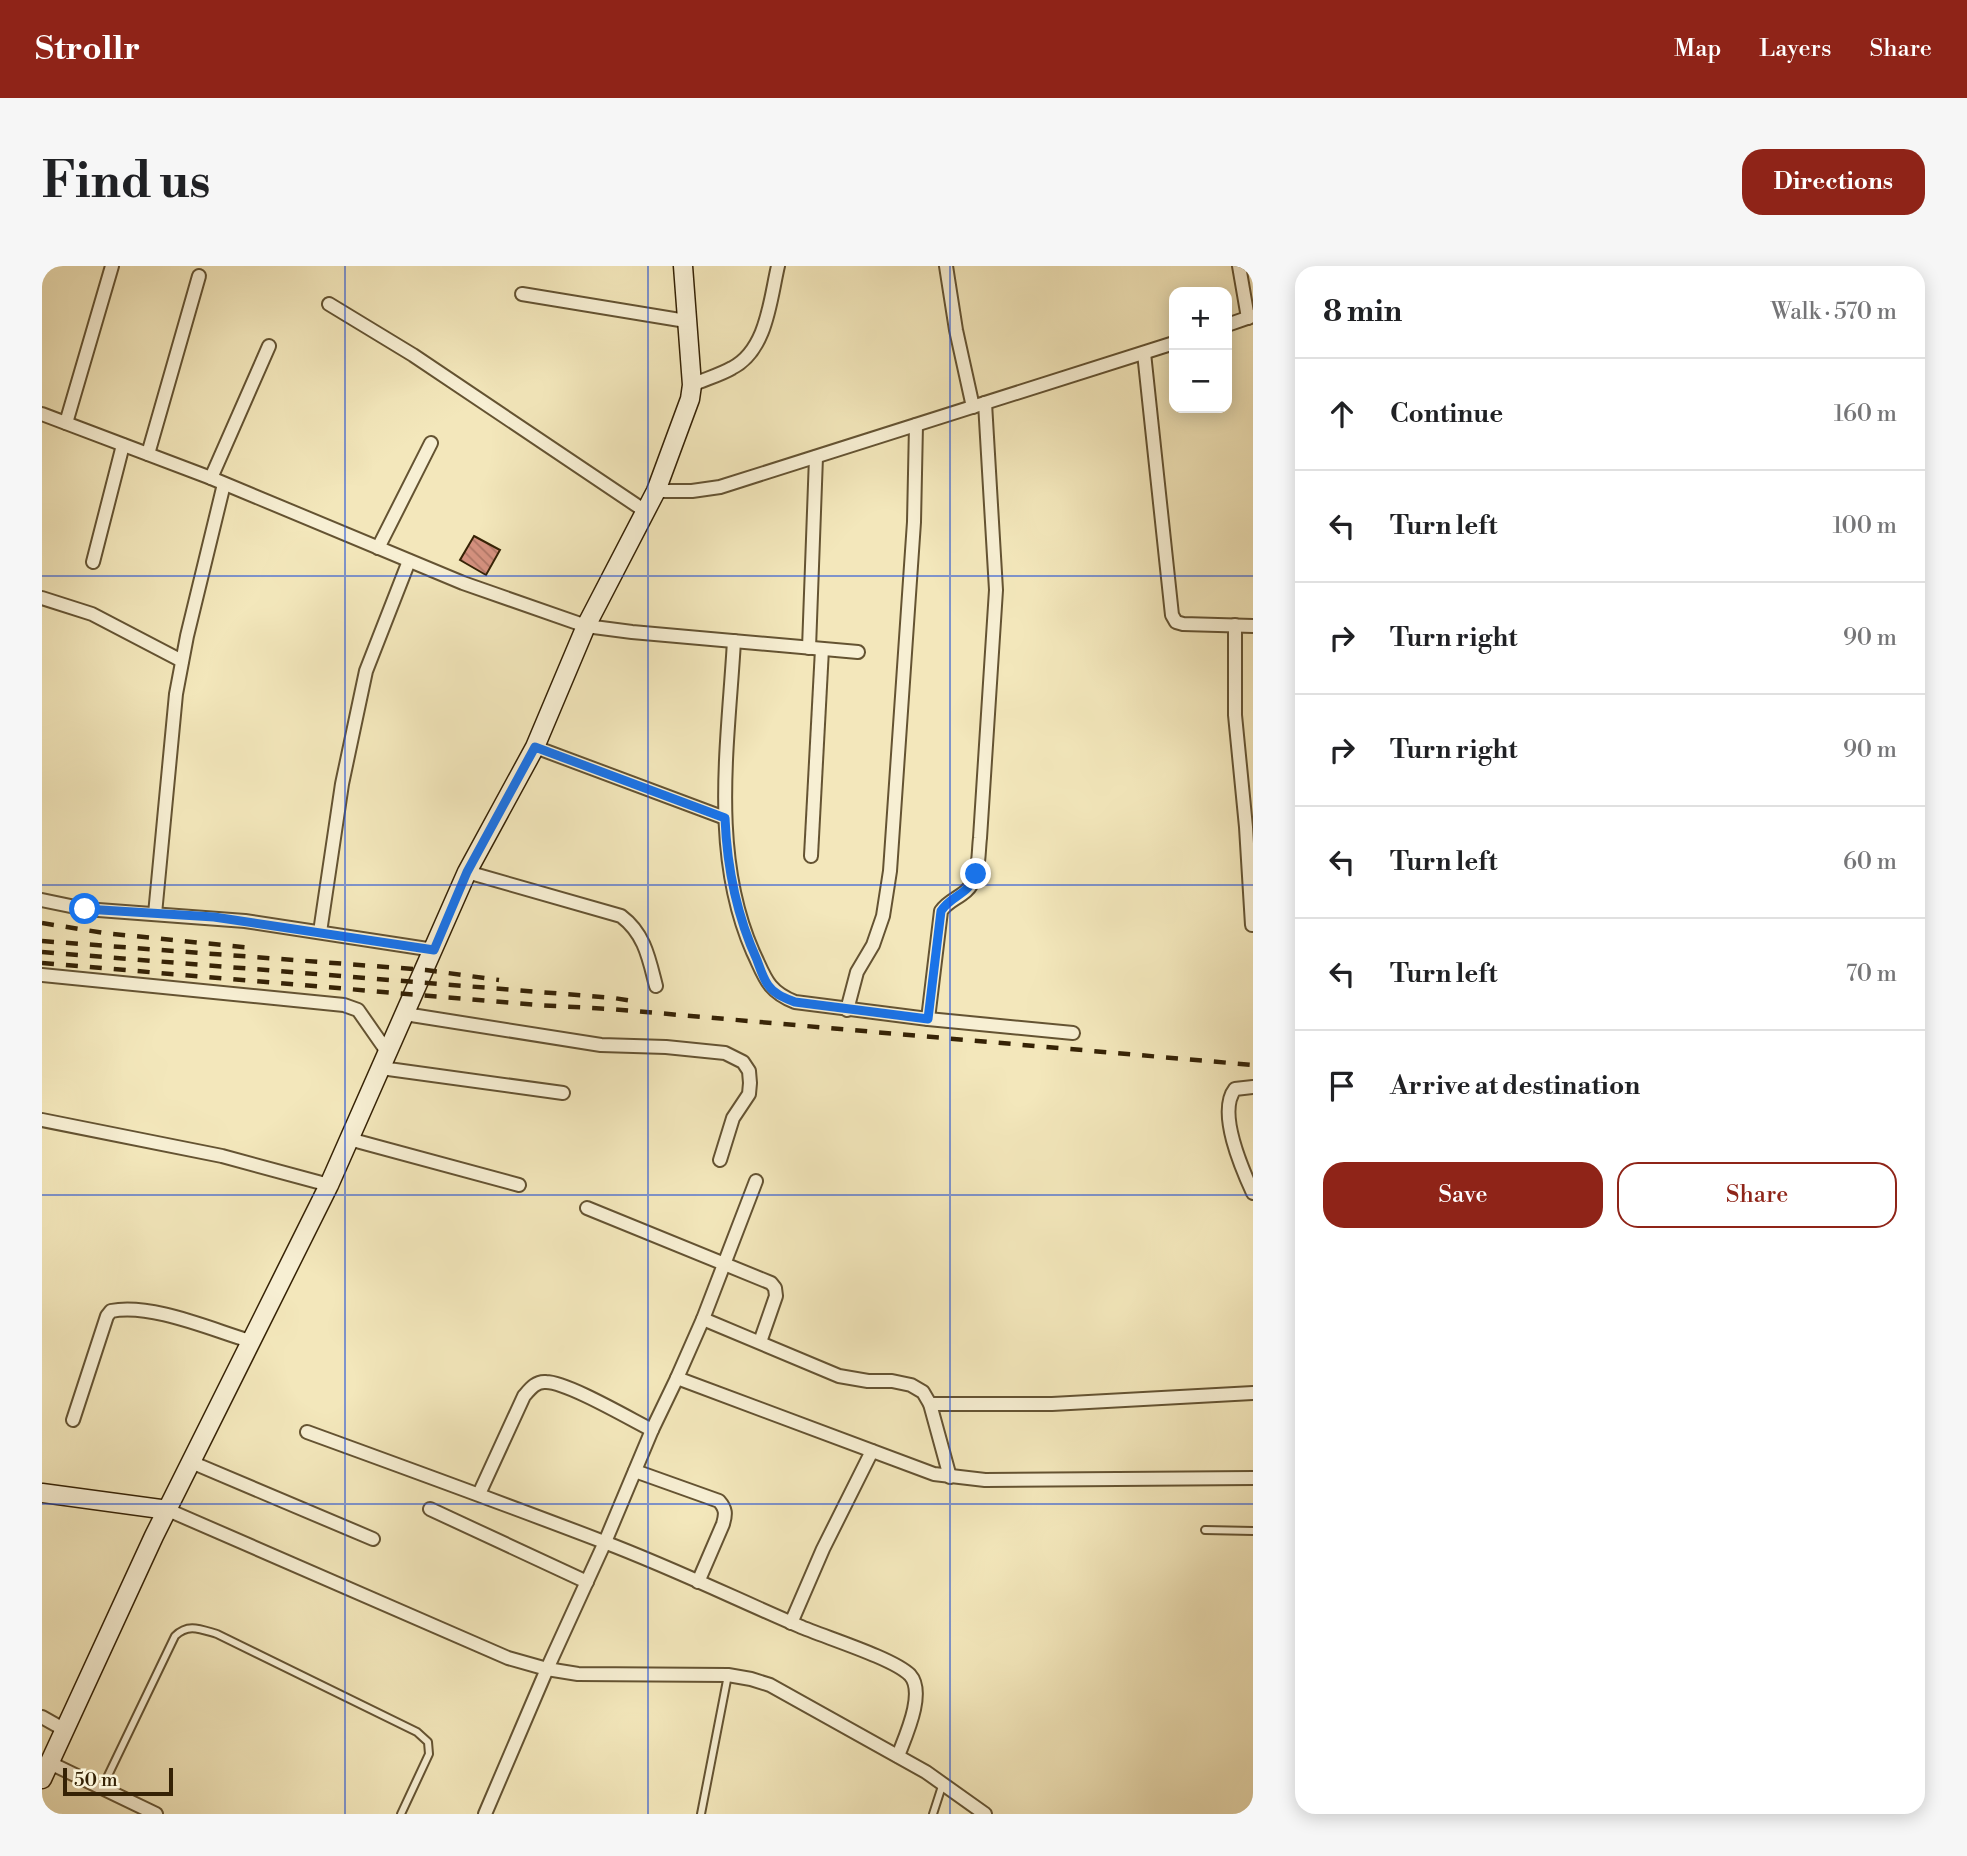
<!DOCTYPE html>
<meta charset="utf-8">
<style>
body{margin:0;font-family:"Libre Bodoni",serif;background:#f6f6f6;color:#202124}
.controls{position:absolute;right:21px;top:21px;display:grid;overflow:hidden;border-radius:14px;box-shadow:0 4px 18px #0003}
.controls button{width:63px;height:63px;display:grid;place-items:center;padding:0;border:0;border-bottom:2px solid #e0e0e0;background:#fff;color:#202124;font:35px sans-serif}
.scale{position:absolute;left:21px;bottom:18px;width:110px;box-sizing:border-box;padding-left:7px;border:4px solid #352205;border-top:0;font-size:19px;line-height:24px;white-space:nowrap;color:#352205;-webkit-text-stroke:5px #f7efd3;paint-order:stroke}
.stop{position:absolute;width:21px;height:21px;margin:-16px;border:5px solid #1a73e8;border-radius:50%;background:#fff}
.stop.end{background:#1a73e8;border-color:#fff;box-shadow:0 2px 7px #0008}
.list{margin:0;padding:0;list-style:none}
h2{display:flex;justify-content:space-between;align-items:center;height:91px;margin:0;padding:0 28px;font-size:30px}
h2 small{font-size:23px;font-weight:400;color:#757577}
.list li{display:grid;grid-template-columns:46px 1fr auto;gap:21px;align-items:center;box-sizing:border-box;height:112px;padding:0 28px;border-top:2px solid #e0e0e0}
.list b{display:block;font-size:26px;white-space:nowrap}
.list em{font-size:23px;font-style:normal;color:#757577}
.actions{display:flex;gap:14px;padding:21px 28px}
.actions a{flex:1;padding:16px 0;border:2px solid #8f2418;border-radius:21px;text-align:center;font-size:24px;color:#8f2418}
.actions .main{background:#8f2418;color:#fff}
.icon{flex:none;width:38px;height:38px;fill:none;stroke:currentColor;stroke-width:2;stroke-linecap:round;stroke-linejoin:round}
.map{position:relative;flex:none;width:1211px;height:1548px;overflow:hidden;border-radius:21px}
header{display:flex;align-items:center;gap:42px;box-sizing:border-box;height:98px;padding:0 35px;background:#8f2418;color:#fff}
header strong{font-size:33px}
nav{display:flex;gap:38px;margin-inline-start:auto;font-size:24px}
.intro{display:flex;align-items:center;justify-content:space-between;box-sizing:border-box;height:168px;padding:0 42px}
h1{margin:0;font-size:49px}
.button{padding:18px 32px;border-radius:21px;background:#8f2418;color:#fff;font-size:24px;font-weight:700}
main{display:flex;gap:42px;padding:0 42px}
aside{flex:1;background:#fff;border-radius:21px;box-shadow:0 4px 18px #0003}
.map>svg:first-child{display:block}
.building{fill:url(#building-back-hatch);stroke:#352205;stroke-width:2}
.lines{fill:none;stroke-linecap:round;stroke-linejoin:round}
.lane-casing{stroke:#645332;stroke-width:10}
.street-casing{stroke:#645332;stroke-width:16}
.secondary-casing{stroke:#352205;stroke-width:21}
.lane{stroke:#f7efd3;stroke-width:6}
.street{stroke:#f7efd3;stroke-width:12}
.secondary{stroke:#f7efd3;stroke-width:18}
.rail{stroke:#352205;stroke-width:4.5;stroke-dasharray:12 12;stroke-linecap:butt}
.route{stroke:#1a73e8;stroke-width:9}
.grid{fill:none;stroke:#1d4ed8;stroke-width:2;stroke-opacity:0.55}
</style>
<header>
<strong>Strollr</strong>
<nav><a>Map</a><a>Layers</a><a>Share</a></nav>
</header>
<div class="intro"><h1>Find us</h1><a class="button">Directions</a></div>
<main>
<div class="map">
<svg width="1211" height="1548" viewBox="0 0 1211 1548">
<defs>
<pattern id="building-back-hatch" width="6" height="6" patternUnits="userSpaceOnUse" patternTransform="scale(1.75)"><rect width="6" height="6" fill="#d5917f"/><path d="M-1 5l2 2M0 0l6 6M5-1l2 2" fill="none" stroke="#ae7666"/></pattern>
</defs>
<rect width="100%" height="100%" fill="#f3e7bb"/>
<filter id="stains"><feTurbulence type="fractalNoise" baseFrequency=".00286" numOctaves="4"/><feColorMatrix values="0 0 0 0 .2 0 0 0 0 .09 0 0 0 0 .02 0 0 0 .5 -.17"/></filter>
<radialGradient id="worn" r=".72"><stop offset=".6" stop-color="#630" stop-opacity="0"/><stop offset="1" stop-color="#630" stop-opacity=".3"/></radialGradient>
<path class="building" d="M432 270 458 284 444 309 418 294Z"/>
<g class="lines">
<defs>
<g id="lane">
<path d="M1163 1264 1211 1265"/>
<path d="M60 1522 133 1370C146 1357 158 1363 175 1368L375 1466 386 1476 387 1488 359 1548"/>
<path d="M659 1548 686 1409"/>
<path d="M891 1548 901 1517"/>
</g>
<g id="street">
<path d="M904 0 914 64 931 141"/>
<path d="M1197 0 1206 52"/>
<path d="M480 28 644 55"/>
<path d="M287 38 371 89 603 245"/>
<path d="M1185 59 1211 50"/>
<path d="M1102 87 1130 349 1134 356 1141 358 1211 360"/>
<path d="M650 119C663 113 678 109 690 102 725 84 728 34 736 0"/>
<path d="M0 148 169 212 421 317 544 360 590 366 816 386"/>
<path d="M24 157 70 0"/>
<path d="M106 188 157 10"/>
<path d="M169 212 227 80"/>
<path d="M614 225H650L678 221 1132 77"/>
<path d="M336 282 389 177"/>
<path d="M51 296 81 179"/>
<path d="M0 332 50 348 140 395"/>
<path d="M1193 359V449L1204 561 1210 659"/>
<path d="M692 375C686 479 668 588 711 686 723 711 725 725 753 736L886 753 1031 767"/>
<path d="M767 382 774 191"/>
<path d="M493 481 683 552"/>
<path d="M769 590 780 383"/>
<path d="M425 606 579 650C603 668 607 693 614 720"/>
<path d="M0 634 43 643 203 655 392 684"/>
<path d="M113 648 134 428 145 370 182 218"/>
<path d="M278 666 300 518 324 405 367 295"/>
<path d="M0 709 302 739 316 744 346 787"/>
<path d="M805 744 815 706 831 679 841 650 848 605 872 256 874 159"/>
<path d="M363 748 559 779 624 781 683 787 701 796 707 805 708 817 707 828 691 852 678 894"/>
<path d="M886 753 899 645C906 635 915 633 924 625 938 613 936 588 938 572L954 324 943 137"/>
<path d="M339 802 521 827"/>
<path d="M1211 821 1193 823C1175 846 1200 903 1211 927"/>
<path d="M0 854 180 890 287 919"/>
<path d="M307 873 477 919"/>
<path d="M545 942 729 1017 733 1022 734 1030 718 1076"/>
<path d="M661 1053 797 1110 826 1115H850L869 1119 881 1126 888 1138 908 1211"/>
<path d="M635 1112 661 1053 714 915"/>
<path d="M888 1138H1010L1211 1127"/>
<path d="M31 1154 65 1050 69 1045C109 1037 168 1063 208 1075"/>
<path d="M265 1166C364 1202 463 1238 562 1276 628 1301 692 1332 757 1360 782 1371 851 1392 868 1409 884 1427 863 1471 856 1490"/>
<path d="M149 1196 331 1273"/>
<path d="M593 1205 677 1235C684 1243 684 1248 681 1258L656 1316"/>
<path d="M437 1228 482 1130C488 1123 494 1115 504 1116 525 1116 588 1153 610 1164"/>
<path d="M388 1243 545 1316"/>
<path d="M126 1244 466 1392 505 1403 536 1408 686 1409 709 1413 728 1419 884 1506 943 1548"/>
<path d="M749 1357 781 1283 830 1185"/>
<path d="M0 1451 23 1464"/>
<path d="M8 1497 114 1548"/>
<path d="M443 1548 505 1403 563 1276 610 1164 635 1112 892 1208 943 1214 1211 1212"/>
</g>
<g id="secondary">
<path d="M0 1227 126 1244"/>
<path d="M0 1513 112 1270 287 919 425 606 493 481 544 360 614 225 648 133 650 119 641 0"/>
</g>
</defs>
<use href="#lane" class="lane-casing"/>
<use href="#street" class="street-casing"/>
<use href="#secondary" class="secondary-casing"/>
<use href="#lane" class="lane"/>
<use href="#street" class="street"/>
<use href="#secondary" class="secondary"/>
<g class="rail">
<path d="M0 657 62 667 210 682"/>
<path d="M0 675 384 704 457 714"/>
<path d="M0 686 572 732 596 736"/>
<path d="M0 697 495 739 569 743 1211 799"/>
</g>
</g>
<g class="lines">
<path class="route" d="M43 643 172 651 392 684 425 606 493 481 683 552C685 602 694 648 715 694 718 702 721 712 726 719 733 729 743 732 753 736L886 753 899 645C910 628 926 630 934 608"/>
</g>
<path class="grid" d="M303 0V1548M606 0V1548M908 0V1548M0 310H1211M0 619H1211M0 929H1211M0 1238H1211"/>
<rect width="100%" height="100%" filter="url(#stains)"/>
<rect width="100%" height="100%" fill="url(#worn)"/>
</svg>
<div class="controls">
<button>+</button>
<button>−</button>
</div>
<div class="scale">50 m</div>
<div class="stop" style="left:43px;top:643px"></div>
<div class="stop end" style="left:934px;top:608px"></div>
</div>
<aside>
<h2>8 min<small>Walk · 570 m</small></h2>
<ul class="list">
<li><svg class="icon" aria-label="ahead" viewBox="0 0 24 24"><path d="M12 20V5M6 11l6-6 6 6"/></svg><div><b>Continue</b></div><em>160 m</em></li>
<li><svg class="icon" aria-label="left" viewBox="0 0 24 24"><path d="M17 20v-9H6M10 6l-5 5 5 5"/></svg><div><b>Turn left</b></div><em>100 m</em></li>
<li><svg class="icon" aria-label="right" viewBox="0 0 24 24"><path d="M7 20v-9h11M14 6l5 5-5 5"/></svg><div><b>Turn right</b></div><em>90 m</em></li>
<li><svg class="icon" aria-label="right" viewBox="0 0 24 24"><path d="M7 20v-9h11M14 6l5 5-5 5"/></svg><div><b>Turn right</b></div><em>90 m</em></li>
<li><svg class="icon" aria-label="left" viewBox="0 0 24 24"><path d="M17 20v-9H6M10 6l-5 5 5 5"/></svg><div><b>Turn left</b></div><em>60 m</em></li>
<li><svg class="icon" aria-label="left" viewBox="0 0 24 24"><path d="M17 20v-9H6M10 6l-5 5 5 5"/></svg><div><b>Turn left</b></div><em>70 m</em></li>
<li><svg class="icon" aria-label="arrive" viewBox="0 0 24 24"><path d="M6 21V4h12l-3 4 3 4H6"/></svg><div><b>Arrive at destination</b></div></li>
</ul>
<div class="actions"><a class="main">Save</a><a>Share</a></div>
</aside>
</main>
